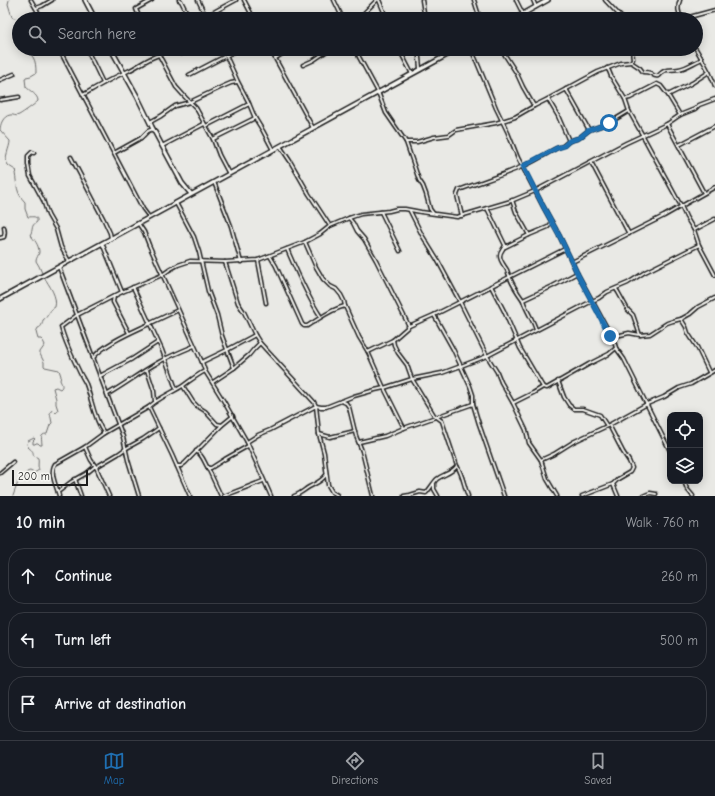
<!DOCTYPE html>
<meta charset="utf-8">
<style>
body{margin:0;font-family:"Comic Neue",sans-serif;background:#20242c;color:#f1f3f6}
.controls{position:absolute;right:12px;bottom:12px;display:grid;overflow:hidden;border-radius:8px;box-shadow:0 2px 10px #0003}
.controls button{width:36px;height:36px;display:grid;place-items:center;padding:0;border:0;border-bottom:1px solid #363941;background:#171b24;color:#f1f3f6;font:20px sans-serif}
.scale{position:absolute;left:12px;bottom:10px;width:76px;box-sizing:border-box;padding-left:4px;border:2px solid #1c1c1c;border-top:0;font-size:11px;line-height:14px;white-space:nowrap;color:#1c1c1c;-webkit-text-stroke:3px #f6f6f2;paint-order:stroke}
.stop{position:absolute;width:12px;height:12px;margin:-9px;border:3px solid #1f6fb2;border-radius:50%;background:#fff}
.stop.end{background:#1f6fb2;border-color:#fff;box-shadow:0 1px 4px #0008}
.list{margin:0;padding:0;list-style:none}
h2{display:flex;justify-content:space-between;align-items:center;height:52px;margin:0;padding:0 16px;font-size:17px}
h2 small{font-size:13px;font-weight:400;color:#9ea1a6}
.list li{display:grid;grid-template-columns:26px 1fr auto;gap:12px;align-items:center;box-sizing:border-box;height:56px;margin:0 8px 8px;padding:0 8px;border:1px solid #363941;border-radius:16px}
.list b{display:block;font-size:15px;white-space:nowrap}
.list em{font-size:13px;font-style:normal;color:#9ea1a6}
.icon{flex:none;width:22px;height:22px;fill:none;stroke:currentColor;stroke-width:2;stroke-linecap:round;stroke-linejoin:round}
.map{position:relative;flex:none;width:715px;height:496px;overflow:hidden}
.search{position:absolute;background:#171b24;box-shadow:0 2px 10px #0003;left:12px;right:12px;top:12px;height:44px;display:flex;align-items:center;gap:10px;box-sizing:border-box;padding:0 14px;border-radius:22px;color:#9ea1a6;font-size:15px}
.sheet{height:244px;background:#171b24}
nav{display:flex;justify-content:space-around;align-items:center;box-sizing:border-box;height:56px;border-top:1px solid #363941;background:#171b24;font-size:11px;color:#9ea1a6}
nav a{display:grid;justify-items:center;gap:2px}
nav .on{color:#1f6fb2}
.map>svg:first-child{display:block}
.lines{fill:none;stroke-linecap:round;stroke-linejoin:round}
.stream{stroke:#6d6d6c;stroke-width:1}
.street-casing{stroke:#1c1c1c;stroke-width:5}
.secondary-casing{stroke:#1c1c1c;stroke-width:6}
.primary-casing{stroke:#1c1c1c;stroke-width:6}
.street{stroke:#f6f6f2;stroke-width:2}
.secondary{stroke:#f6f6f2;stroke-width:3}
.primary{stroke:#f6f6f2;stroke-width:3}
.route{stroke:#1f6fb2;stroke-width:5}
</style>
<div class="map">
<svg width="715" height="496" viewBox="0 0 715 496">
<rect width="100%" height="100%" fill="#e9e9e5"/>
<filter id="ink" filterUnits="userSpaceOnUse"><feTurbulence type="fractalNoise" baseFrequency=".025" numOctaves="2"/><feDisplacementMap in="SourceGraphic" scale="8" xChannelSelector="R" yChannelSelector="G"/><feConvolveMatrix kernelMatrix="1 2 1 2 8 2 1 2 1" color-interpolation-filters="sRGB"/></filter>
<g filter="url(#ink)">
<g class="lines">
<g class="stream">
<path d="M9 0 8 4 12 17 14 18 19 19 22 17 25 19"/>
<path d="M22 49C34 55 36 59 36 73L31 76 26 77 25 79 26 87C30 91 38 95 38 101 34 105 24 112 19 115 15 117 14 114 10 115 3 116 0 125 0 130L10 141C10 148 3 158 8 165 10 167 14 169 17 171L15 173C17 185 16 193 25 202V209L28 217C32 217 38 215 37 222 30 226 34 229 30 235 34 239 39 245 39 252 39 255 36 258 36 261L39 266 42 273"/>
<path d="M13 496 18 482 24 480C26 476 24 472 30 471L34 473 39 470C37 466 39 462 38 458L33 455C34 451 31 450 28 447L27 444 28 441 34 438 35 439 33 441V444H35L36 443H38L40 445H42C42 440 39 434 47 434L50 425 52 423 50 413 51 411 53 410 56 413 58 410 56 404V399L53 388 56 387 60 389C64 386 61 383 60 380L61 376 59 370 45 367 44 366V362L40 354V352L45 345 43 341 41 339H38L36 332 38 328C42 327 42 324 43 320 49 316 48 311 55 307 58 297 49 285 44 277"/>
</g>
<defs>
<g id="street">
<path d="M31 0 42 19"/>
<path d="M179 0 181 1 190 19"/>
<path d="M198 0 207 19"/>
<path d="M244 0 254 19"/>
<path d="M334 0 343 19"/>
<path d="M379 0 387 19"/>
<path d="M422 0 425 19"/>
<path d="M474 0 480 19"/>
<path d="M516 0 523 14"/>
<path d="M533 0 536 7"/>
<path d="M605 0 623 19"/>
<path d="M680 0C677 7 678 13 682 19"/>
<path d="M36 8 42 6 52 0"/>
<path d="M140 19 136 9 152 0"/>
<path d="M171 19 186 12"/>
<path d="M201 19 236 0"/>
<path d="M358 19 377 0"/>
<path d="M682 19 715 10"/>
<path d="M59 49 143 209 149 217"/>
<path d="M157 49 158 53 176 87 186 98 196 108 213 139 219 155 229 174"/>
<path d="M223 49 238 82 248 101 255 118 263 131 273 150"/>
<path d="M270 49 313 128"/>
<path d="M356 49 359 57 378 92 386 113 406 142 419 180 423 186 426 194 430 209 433 213"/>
<path d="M399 49 412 74"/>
<path d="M419 49C418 55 420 63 420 70"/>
<path d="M471 49 476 60 496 108 508 133 518 158 543 206 560 237 572 262 577 273 614 341 616 348 624 359 670 451"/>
<path d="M501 49 517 74 523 87 534 106"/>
<path d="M696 49C703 61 711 73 715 86"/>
<path d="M89 54 103 83"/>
<path d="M181 54 191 49"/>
<path d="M276 58 290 49"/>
<path d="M631 62 640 68 643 72C645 72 648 72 650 73 654 75 654 77 658 76 666 67 668 71 679 69 686 68 693 63 700 60L702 58"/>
<path d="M303 65 314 60 330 49"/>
<path d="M607 68 609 71 611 76 625 99 630 98 657 84 661 86 668 95 692 83 709 72"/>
<path d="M189 75 239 49"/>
<path d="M0 80 14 74"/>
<path d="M566 89 589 130"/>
<path d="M83 95C98 86 112 78 128 71 139 66 148 58 159 55"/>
<path d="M668 95 680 115"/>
<path d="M548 99 558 116 569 141"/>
<path d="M625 99 629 111 643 136 681 206 686 217 694 230 715 219"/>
<path d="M0 100 19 97"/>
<path d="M150 122 161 116 175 106 190 102 224 86 231 83 237 82"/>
<path d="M667 124 704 193"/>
<path d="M206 126 249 104"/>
<path d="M213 139 255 118"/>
<path d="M406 142H417L434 137 449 135 456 130 496 123 515 117 534 106 548 99 598 72 621 63 631 62 633 59 632 49"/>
<path d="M679 145 715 126"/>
<path d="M162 146 204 124"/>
<path d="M280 146 290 161 309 194 330 226"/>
<path d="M34 153 32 152 28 156V164L30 176 43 200 48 215 56 229 61 247 69 261"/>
<path d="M114 153 141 138 148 131 153 129"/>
<path d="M71 157 104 220 110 233 111 238"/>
<path d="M591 162 629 234"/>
<path d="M214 182 231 226 241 262"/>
<path d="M512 200 516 212 529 235"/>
<path d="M176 203 194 237 199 252 208 291 217 315 222 336 234 368"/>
<path d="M487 208 505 245C504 249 500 251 500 256 500 261 504 265 507 270 508 273 509 275 510 278 513 286 518 293 523 300L553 286 577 273"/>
<path d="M410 211 422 235 438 261 460 302 487 356 497 372 501 382 513 403 526 430 529 443 541 460 547 479 557 496"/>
<path d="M381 212 400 251"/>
<path d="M462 216 457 195 459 190C480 182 501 176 521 167 534 162 545 154 557 148L563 146 569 141 579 138 589 130 609 123 629 111"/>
<path d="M349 218 353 223 357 231 364 239 376 260 409 326"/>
<path d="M138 223 144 232 149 245 202 362 205 371 223 400 247 442 271 496"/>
<path d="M694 230 699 245 715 275"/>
<path d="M0 238 4 237C5 234 5 231 4 227"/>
<path d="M305 242 316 267 323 279 330 286 336 289 341 295 344 301 345 306 359 337 368 352 384 388 404 428"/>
<path d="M102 243 122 292"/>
<path d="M505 247 529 235 548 227 552 222"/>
<path d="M287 249C297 272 307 296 321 317"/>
<path d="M270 256 276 266 302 324 304 326H307C319 319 331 309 345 306"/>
<path d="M258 260 266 303"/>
<path d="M225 262 238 303 244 312 255 335 260 343 314 402 316 406 319 434 324 453 328 485 332 492 337 495"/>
<path d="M572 262 664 216 715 187"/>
<path d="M59 267 123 437 128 460 139 496"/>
<path d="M491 286 504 311 520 348 543 387"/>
<path d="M133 287 162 350 176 389"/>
<path d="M616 289 618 292 628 310 633 315 640 335"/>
<path d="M114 296 113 302 129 333"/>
<path d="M523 300C526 311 533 319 536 330"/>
<path d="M434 315 453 349 470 386 473 395V404L479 424 504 496"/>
<path d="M681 319 686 327 688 333 697 347 709 372"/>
<path d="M611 336H616L629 333 640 335 650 334 667 323 673 321 681 319 690 314 698 307 715 298"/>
<path d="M393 340 394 345 398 353 407 365 412 379 434 415 442 421 457 466C463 475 464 486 468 496"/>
<path d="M368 352 393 340 409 326 434 315 565 249"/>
<path d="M93 358C104 344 130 333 147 325 157 320 168 315 178 310"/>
<path d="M202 362 227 350 255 335"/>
<path d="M147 370 154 391 155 401"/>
<path d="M100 376 132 359 158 342"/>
<path d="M558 381 564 397 569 405 574 409H583L600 415 607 426"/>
<path d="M213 382 234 368 249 355 254 349 260 343"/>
<path d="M183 386 193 402 197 406 205 411 217 424 222 425"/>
<path d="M108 394C125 384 141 372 159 362 170 356 182 351 194 346"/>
<path d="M341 401 346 403 349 407 356 436 362 451 373 496"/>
<path d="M513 403 533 393 543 387 547 388 589 364 609 354 616 348"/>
<path d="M149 407 172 455 190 496"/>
<path d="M609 425 623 452 629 461 632 468 630 472 618 479 613 484"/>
<path d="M104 433C94 419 92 400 86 384 84 380 82 377 80 373 73 358 65 343 61 327L77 315 122 292 162 275 169 270 178 265 190 261 225 262 258 260 305 242 320 234 330 226 349 218 361 214 389 211 397 209H405L421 212 457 217 511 201 535 191 626 143 667 124 680 115 695 109 699 105 715 99"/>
<path d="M319 434 330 437 355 431"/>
<path d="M247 442 258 435 270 430 316 406 321 407H326L354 396 375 390 384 388 412 379 442 373 461 366 487 356 592 301 599 298 607 292 628 283 645 272 699 245"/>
<path d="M359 442 385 436 404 428 473 404"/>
<path d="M85 447 91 460 96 467 109 496"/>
<path d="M196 451C203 455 204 462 208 468H211L225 459 248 446"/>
<path d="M541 460 554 454 573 442 609 425 647 404 664 397 679 388 691 384 715 370"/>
<path d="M177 466H181L185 463 222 425 233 416"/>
<path d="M208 468 221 496"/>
<path d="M0 473 13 462"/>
<path d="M75 479 81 496"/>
<path d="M684 481 687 489 693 496"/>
<path d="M434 484V489L438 496"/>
<path d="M58 492 71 482 87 473 94 467H96L118 454 125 449 143 439 159 428"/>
<path d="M59 496C57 487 49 473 55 464L85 447 104 433 149 407C158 398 174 392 184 385 191 380 197 375 205 371"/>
<path d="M224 496 263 481"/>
<path d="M294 496C300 494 304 490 309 487 316 483 321 482 326 475"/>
<path d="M404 496 410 495 420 492 426 493C430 489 433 483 437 479 444 474 452 473 457 466"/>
<path d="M582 496 613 484 618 496"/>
<path d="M643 496 650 493 656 494"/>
</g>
<g id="secondary">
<path d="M85 0 95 19"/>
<path d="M111 49 137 96 152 127 182 183 191 194"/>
</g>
<g id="primary">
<path d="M514 19 548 0"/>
<path d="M0 299 458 49"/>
</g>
</defs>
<use href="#street" class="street-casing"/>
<use href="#secondary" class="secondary-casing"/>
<use href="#primary" class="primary-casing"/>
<use href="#street" class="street"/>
<use href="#secondary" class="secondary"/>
<use href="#primary" class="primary"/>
</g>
</g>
<g class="lines" filter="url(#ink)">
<path class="route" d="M609 123 589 130 579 138 569 141 564 146 557 148 523 166 543 206 560 237 572 262 577 273 610 336"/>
</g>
</svg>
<div class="controls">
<button><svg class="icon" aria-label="locate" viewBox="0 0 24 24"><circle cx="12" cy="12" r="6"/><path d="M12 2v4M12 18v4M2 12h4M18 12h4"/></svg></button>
<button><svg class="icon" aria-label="layers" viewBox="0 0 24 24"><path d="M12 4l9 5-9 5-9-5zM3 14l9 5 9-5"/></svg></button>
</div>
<div class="scale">200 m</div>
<div class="stop" style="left:609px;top:123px"></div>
<div class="stop end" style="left:610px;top:336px"></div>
<div class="search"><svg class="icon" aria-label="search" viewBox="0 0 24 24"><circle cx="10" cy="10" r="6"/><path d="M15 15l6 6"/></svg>Search here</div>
</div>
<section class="sheet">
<h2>10 min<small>Walk · 760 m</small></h2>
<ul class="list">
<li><svg class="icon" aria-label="ahead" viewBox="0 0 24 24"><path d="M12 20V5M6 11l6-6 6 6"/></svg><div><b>Continue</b></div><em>260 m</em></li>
<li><svg class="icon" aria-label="left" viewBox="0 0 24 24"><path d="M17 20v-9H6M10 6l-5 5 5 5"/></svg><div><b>Turn left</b></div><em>500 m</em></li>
<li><svg class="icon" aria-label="arrive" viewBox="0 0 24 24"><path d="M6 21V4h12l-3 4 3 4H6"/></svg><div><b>Arrive at destination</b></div></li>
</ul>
</section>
<nav>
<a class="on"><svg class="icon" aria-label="map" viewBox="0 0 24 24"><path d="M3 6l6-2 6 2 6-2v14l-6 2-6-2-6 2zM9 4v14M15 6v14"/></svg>Map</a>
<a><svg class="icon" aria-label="directions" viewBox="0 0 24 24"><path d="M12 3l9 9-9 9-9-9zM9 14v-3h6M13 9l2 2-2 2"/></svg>Directions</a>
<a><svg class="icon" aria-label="saved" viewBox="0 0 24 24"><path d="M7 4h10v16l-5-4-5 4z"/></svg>Saved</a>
</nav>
